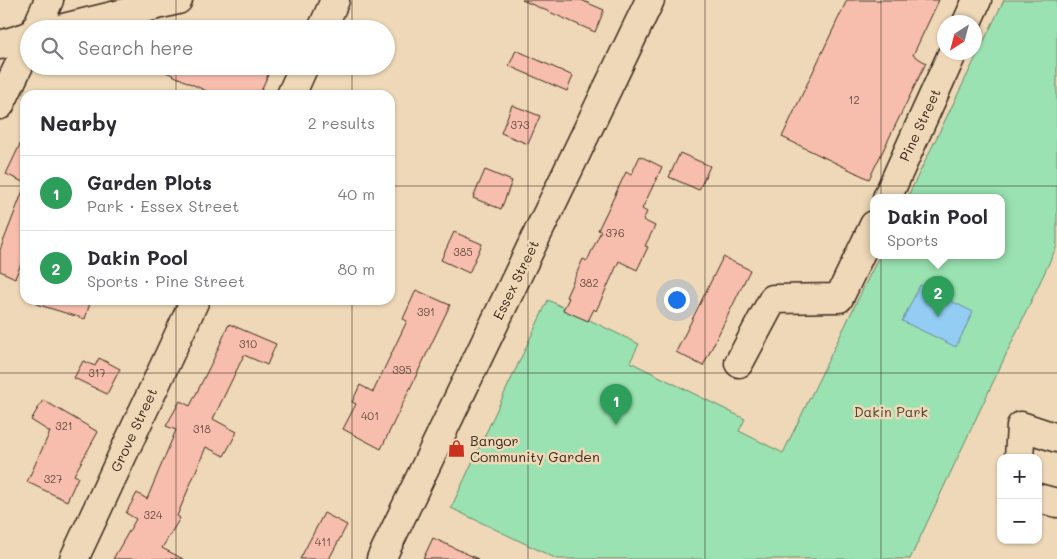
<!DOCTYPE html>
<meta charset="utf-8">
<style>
body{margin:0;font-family:Mali,sans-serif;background:#f2f2f3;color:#2b2b33}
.controls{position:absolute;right:15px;bottom:15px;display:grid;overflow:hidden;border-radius:10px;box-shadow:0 1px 4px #0004}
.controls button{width:45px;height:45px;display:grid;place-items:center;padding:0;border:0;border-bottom:1px solid #e1e1e2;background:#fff;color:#2b2b33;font:25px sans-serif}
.compass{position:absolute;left:937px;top:15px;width:45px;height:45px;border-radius:50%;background:#fff;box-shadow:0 1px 4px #0004;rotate:216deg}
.you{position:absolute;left:676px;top:299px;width:18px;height:18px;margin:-12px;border:4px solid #fff;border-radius:50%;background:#1a73e8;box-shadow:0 0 0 8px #1a73e833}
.badge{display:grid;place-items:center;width:32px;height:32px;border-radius:50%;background:#c8321e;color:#fff;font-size:16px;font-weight:700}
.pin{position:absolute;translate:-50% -41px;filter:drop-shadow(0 1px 2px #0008)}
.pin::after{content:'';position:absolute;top:26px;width:18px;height:15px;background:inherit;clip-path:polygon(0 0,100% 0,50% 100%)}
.popup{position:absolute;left:870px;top:194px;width:135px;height:65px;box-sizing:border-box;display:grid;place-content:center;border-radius:10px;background:#fff;filter:drop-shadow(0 1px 4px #0005);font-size:16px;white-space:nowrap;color:#7c7c81}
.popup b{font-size:19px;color:#2b2b33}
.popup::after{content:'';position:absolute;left:50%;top:100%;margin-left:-10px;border:10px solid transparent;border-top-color:#fff}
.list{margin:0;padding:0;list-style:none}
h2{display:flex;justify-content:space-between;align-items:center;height:65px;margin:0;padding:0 20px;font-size:21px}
h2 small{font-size:16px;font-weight:400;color:#7c7c81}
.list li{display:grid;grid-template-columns:32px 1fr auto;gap:15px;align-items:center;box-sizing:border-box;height:75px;padding:0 20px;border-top:1px solid #e1e1e2}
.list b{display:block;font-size:19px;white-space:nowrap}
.list p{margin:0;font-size:16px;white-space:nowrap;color:#7c7c81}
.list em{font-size:16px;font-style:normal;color:#7c7c81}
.icon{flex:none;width:28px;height:28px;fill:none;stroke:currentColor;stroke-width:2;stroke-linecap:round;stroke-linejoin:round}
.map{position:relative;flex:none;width:1057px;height:559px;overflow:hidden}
.search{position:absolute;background:#fff;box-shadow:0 1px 4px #0004;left:20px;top:20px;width:375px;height:55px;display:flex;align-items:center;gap:12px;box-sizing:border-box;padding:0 18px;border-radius:28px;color:#7c7c81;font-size:19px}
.panel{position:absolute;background:#fff;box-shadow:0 1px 4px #0004;left:20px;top:90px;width:375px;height:215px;border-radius:15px}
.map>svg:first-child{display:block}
.green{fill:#9ae2b1;stroke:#6a8668}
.water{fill:#93cdf3;stroke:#708c9e}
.building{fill:#f7bead;stroke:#3b2a1e}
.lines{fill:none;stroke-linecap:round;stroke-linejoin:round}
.minor-casing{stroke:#3b2a1e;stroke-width:31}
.major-casing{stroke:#3b2a1e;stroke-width:31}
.minor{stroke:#eed8b7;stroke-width:28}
.major{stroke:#eed8b7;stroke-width:28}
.grid{fill:none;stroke:#3b2a1e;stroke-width:1;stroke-opacity:0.55}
.labels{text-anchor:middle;stroke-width:5;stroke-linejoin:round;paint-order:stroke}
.number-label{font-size:11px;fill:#6a4f42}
.street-label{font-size:14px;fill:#3b2a1e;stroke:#eed8b7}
.park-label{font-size:14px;fill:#494634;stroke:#eed8b7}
.poi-label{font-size:14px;fill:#3b2a1e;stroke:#eed8b7;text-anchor:start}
</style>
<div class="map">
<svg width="1057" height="559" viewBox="0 0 1057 559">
<rect width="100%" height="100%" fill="#eed8b7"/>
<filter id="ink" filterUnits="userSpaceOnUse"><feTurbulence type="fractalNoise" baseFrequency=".02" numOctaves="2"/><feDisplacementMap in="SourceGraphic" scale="10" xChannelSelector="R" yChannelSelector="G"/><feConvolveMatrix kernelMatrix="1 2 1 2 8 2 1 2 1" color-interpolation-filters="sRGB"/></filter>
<g filter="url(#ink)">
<path class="green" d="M1004 0H1057V246L910 559H557L451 508 548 300 639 344 630 362 745 419 739 431 783 453 879 256H1002V198H907Z"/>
<path class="water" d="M920 285 973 312 956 347 902 321Z"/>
<g class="building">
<path d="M522 0H581L604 10 595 32Z"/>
<path d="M847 0H939L913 55 926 63 869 179 782 137Z"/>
<path d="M516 50 573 76 567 91 509 66Z"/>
<path d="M153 66H272L259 95H215Z"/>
<path d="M512 105 540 116 528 144 501 133Z"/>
<path d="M25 134V183L6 174Z"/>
<path d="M680 153 710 166 699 190 669 177Z"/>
<path d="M640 156 662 167 642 209 647 212 643 220 655 226 645 246 648 247 637 270 619 261 596 311 594 309 588 321 563 310 569 298 566 297 583 259 587 261 601 231 598 230 626 172 631 175Z"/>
<path d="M485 170 512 181 501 209 473 198Z"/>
<path d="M24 188H25V255L15 278 0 271V250Z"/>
<path d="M454 232 482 244 469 273 441 260Z"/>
<path d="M723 257 750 270 703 366 676 352Z"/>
<path d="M416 290 450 305 381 449 343 429 356 404 352 402 360 385 373 392 407 321 403 319Z"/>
<path d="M37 300H91L85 319 36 304Z"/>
<path d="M229 324 276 344 267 365 244 355 213 419 237 432 224 456 206 447 177 516 180 518 162 548 183 559H113L136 519 126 513 137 493 147 499 176 430 166 426 180 401 190 406 214 358Z"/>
<path d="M99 358 120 369 107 394 74 378 83 361 95 366Z"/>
<path d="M43 400 98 432 74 475 78 477 67 501 27 482 50 432 31 420Z"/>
<path d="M324 513 347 525 329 559H300Z"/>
<path d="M433 538 478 559H423Z"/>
</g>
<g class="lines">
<defs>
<g id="minor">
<path d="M967 22 977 0"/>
<path d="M36 29 49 0"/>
<path d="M322 29 335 0"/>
<path d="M291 95 304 66"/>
<path d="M0 105 29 44"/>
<path d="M887 198 953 52"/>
<path d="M739 363 773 299 839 298 874 225"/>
<path d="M1019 458 1021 426 1057 438"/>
<path d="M1038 498 1057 503"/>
<path d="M74 559 195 300"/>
<path d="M381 559 650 0"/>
</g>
<g id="major">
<path d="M59 29 178 0"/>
<path d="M0 45 29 36"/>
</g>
</defs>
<use href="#minor" class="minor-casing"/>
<use href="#major" class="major-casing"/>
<use href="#minor" class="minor"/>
<use href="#major" class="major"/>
</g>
</g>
<path class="grid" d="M176 0V29M352 0V29M528 0V559M705 0V559M881 0V559M176 66V95M352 66V95M0 186H25M390 186H1057M176 300V559M352 300V559M0 373H1057"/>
<defs>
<symbol id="shop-bare" viewBox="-9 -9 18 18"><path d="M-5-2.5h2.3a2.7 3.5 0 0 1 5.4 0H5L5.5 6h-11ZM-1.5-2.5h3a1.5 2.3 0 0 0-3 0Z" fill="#c8321e" stroke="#eed8b7" stroke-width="2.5" paint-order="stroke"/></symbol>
</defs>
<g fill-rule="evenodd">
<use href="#shop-bare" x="444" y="436" width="25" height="25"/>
</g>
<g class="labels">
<g class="number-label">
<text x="854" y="104">12</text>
<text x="520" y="129">373</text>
<text x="615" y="237">376</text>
<text x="463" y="256">385</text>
<text x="589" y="287">382</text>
<text x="426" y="316">391</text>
<text x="248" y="348">310</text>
<text x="402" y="374">395</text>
<text x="97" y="377">317</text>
<text x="370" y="420">401</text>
<text x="64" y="430">321</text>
<text x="202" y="433">318</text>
<text x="53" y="483">327</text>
<text x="153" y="519">324</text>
<text x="323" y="546">411</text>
</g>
<g class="street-label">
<text transform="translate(920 125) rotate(-65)" y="5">Pine Street</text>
<text transform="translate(516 280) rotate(-64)" y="5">Essex Street</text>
<text transform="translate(134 430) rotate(-65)" y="5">Grove Street</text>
</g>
<g class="park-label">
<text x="891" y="417">Dakin Park</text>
</g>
<g class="poi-label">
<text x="470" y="446">Bangor<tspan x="470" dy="16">Community Garden</tspan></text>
</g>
</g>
</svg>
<div class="controls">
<button>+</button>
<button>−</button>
</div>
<svg class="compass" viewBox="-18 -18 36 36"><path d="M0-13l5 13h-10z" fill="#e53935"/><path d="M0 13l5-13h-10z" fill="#7c7c81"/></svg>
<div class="you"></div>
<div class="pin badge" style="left:616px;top:425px;background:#2e9e5b">1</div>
<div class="pin badge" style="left:938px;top:317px;background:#2e9e5b">2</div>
<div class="popup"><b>Dakin Pool</b>Sports</div>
<div class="search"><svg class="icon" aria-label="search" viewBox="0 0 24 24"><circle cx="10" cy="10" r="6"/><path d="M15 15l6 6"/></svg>Search here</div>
<section class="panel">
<h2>Nearby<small>2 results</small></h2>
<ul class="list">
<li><span class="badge" style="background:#2e9e5b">1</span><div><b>Garden Plots</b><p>Park · Essex Street</p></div><em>40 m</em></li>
<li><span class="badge" style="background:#2e9e5b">2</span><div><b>Dakin Pool</b><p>Sports · Pine Street</p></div><em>80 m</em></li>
</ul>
</section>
</div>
